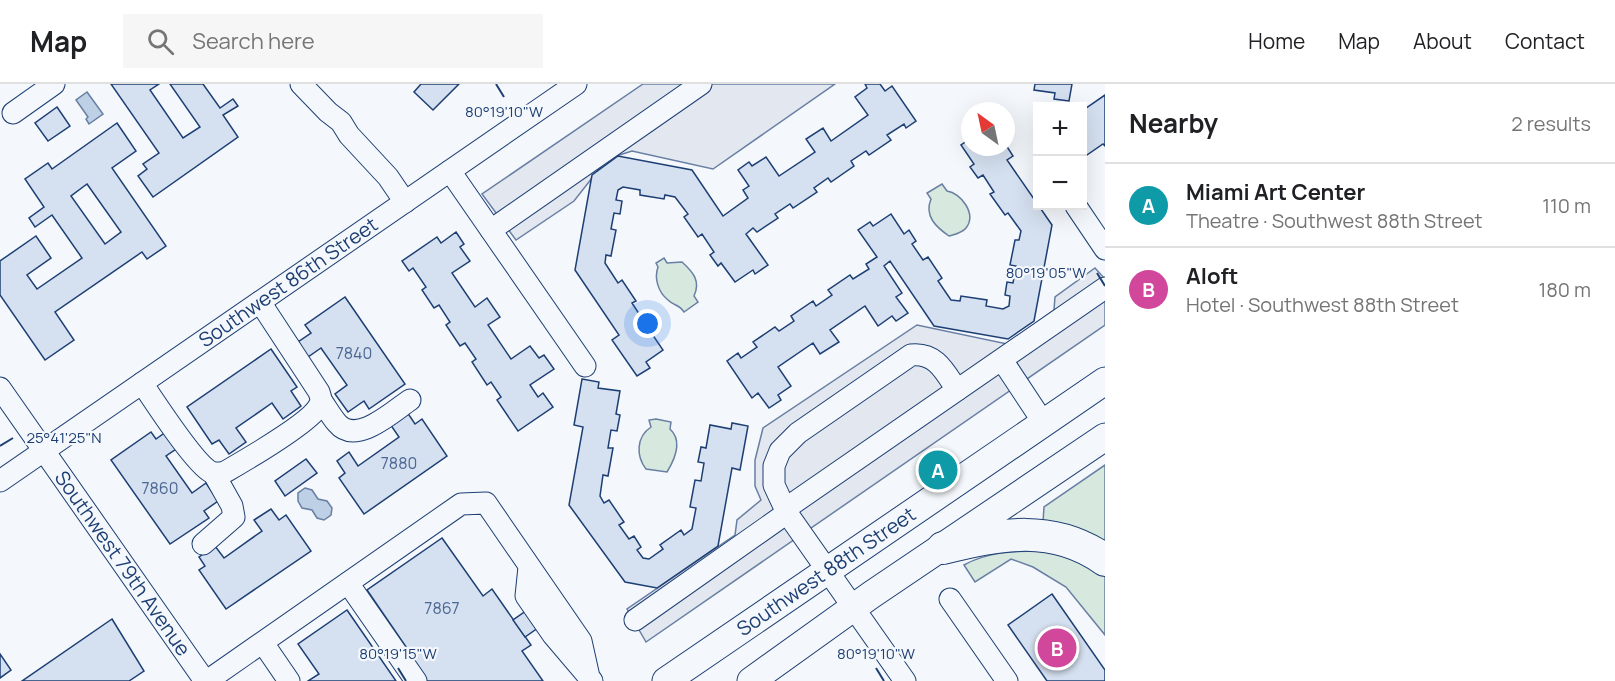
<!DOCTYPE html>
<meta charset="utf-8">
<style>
body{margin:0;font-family:Manrope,sans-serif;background:#f6f6f6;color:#202124}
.controls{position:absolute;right:18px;top:18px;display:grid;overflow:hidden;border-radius:0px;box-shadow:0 6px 24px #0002}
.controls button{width:54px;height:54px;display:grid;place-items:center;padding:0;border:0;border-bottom:2px solid #e0e0e0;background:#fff;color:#202124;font:30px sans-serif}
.compass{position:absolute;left:961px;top:18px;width:54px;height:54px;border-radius:50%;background:#fff;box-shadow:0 6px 24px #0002;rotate:327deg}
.you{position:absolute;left:648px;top:240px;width:21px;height:21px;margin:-15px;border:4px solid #fff;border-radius:50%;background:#1a73e8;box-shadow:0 0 0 9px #1a73e833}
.badge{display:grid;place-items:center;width:39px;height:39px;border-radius:50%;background:#c62828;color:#fff;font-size:20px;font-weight:700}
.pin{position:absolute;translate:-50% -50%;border:3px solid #fff;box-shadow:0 2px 6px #0006}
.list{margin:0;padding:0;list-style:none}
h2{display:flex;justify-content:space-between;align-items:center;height:78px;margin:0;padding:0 24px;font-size:26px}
h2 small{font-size:20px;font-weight:400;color:#757577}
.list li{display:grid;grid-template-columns:39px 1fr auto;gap:18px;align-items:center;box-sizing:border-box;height:84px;padding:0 24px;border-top:2px solid #e0e0e0}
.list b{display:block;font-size:22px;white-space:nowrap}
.list p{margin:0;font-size:20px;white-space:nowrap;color:#757577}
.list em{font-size:20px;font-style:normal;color:#757577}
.icon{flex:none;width:33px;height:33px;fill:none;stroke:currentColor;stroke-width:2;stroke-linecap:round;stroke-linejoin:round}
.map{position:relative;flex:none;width:1105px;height:597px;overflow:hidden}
header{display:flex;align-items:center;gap:36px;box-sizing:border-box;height:84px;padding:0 30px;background:#fff;border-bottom:2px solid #e0e0e0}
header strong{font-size:28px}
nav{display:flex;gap:33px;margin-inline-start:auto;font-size:21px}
.search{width:420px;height:54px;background:#f6f6f6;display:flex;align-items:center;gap:15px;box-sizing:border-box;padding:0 21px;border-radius:0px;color:#757577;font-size:22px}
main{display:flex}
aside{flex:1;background:#fff}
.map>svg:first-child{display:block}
.green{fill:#d7e8df;stroke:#687fa3;stroke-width:1.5}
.parking{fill:#e3e8f0;stroke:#687fa3;stroke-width:1.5}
.water{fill:#bed0e5;stroke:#687fa3;stroke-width:1.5}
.building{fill:#d5e0f0;stroke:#1d3f73;stroke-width:1.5;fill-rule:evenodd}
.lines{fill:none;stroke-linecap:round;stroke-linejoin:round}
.minor-casing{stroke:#1d3f73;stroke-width:23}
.major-casing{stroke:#1d3f73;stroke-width:29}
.highway-casing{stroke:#1d3f73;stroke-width:34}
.minor{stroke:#f4f7fb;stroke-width:21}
.major{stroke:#f4f7fb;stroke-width:27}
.highway{stroke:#f4f7fb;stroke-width:32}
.ticks{fill:none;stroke:#1d3f73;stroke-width:2}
.labels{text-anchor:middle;stroke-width:4.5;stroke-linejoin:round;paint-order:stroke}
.number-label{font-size:16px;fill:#4b6792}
.street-label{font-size:20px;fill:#1d3f73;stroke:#f4f7fb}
.ticks-label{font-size:15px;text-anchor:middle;fill:#1d3f73;stroke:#f4f7fb;stroke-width:4.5;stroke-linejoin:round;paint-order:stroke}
</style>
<header>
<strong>Map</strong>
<div class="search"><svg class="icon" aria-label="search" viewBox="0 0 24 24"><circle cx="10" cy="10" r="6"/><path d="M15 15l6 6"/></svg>Search here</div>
<nav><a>Home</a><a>Map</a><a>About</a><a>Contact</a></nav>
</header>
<main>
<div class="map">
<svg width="1105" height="597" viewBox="0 0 1105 597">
<rect width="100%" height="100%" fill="#f4f7fb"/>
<g class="green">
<path d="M942 100 947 107C961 109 977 130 966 144 962 149 956 150 949 152 936 143 924 132 931 115L927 109Z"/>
<path d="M664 174 667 179 682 178C693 188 701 197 694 212L698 218 684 228C679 220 674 222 668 216 658 208 654 194 658 183L656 179Z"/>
<path d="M656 335 671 338 670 345C683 357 675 375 667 388L646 385C636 372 636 353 651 343L649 336Z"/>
<path d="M1105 381V461L1043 438 1044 423Z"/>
<path d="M1039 467C1060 469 1091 475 1105 492V551L1066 503 1033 483 1011 475 975 498 964 481C987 468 1013 467 1039 467Z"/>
</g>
<g class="parking">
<path d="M643 0H835L713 85 632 67 607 75 574 117 516 156 482 110Z"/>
<path d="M1095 184 1105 195V241L646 558 627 525 735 451 737 436 761 416 755 402V376L763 344 917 241 1007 260 1054 226 1055 213Z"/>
</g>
<g class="water">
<path d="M87 8 103 30 89 40 86 35 88 33 76 16Z"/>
<path d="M305 404 312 406 318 415 327 417 332 424 331 431 324 436 317 434 312 426 302 424 298 417V409Z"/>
</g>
<g class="building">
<path d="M111 0H159L150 6 183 54 200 43 170 0H203L220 24 233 15 238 22 223 31 238 53 153 113 138 92 147 85 143 80 159 69Z"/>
<path d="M421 0H459L433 26 414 8Z"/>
<path d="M865 0H880L885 7 892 2 916 37 906 44 904 40 887 51 891 56 869 71 866 67 851 77 854 82 831 98 828 94 814 104 817 108 793 124 790 120 775 130 778 134 757 148 753 144 746 150 768 181 755 190 753 186 735 198 721 179 718 182 710 171 714 168 702 150 698 153 684 133 688 130 675 113 665 111 664 115 640 111V106L623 103 618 106 616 116 622 117 620 130 614 129 611 145 616 146 611 172 606 171 605 179 618 199 622 196 636 217 632 219 643 236 647 234 654 244 650 247 663 266 646 278 650 284 637 292 612 256 619 251 575 186 592 91 618 72 692 86 723 132 748 114 743 106 749 102 738 86 749 78 752 82 766 73 779 92 815 68 806 55 823 44 831 57 868 31 855 13 867 4Z"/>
<path d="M1035 0H1072L1069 17 1054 15 1055 9 1034 6Z"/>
<path d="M1105 11V62L1103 60 1084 73 1082 70V27Z"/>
<path d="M57 23 70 42 48 57 35 39Z"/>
<path d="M117 39 136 67 112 84 166 162 147 175 142 168 55 228 74 256 45 276 0 211V177L36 152 51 174 27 191 37 205 82 174 52 131 35 143 29 134 44 123 25 95 48 79 52 85ZM87 100 121 148 105 160 71 112Z"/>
<path d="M970 55V63H1006V61L1013 72 1007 76 1052 141 1034 237 1008 255 934 242 890 177 884 182 902 209 896 213 908 229 896 237 892 232 878 242 865 222 830 246 839 258 820 270 813 259 778 283 791 302 778 311 781 316 769 324 758 309 752 314 727 277 738 269 741 274 757 263 753 258 775 243 779 247 794 237 791 232 813 217 816 222 832 211 828 206 850 191 853 195 869 185 866 180 877 173 858 146 870 138 873 142 891 130 904 150 909 146 916 157 912 160 923 176 928 173 942 194 938 197 951 216 960 217 961 212 987 216 986 222 1003 225 1009 222 1010 212 1005 211 1007 198 1013 199 1016 182 1010 181 1015 156H1019L1021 147 1008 129 1005 131 990 110 994 108 983 91 978 94 970 83 974 80 961 61Z"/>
<path d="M456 148 464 160 460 163 470 177 452 189 475 223 487 214 500 233 488 241 511 275 530 262 539 274 544 271 554 285 530 301 538 313 543 309 553 323 518 347 497 316 501 313 491 298 487 301 472 278 476 275 465 259 460 262 446 241 450 238 439 221 434 224 422 206 426 203 413 184 409 187 402 177 437 153 441 159Z"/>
<path d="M345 213 405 300 369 325 364 317 348 328 335 310 347 301 321 264 308 273 298 258 311 249 305 241Z"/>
<path d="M271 265 297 303 291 307 301 322 283 335 272 319 236 344 246 358 229 370 219 356 212 360 187 323Z"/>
<path d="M582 295 599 298 598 304 620 307 616 330 620 331 617 347 611 346 608 364H613L608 392 603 391 600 412 604 419 609 416 624 438 619 441 629 455 634 452 641 463 637 466 643 474 649 475 663 465 660 461 681 446 684 451 692 445 696 424 690 423 695 396 701 397 704 379 698 378 701 363 706 364 710 341 731 345 732 339 748 342 740 386 732 384 718 462 657 504 625 498 569 421 583 343 574 341Z"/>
<path d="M407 328 415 340 422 335 447 372 364 430 339 394 345 389 337 377 349 368 358 382 399 353 390 340Z"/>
<path d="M170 345 182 361 166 372 192 409 206 399 218 417 204 427 209 434 170 460 111 376 151 348 156 355Z"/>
<path d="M306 375 317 389 285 412 275 397Z"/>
<path d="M271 425 279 436 286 431 311 467 226 525 199 486 205 482 199 473 215 462 224 474 262 447 254 436Z"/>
<path d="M442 454 483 512 492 505 531 561 522 567 543 597H424L411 578 415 576 367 506Z"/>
<path d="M1052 510 1105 586V597H1047L1008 541Z"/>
<path d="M543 515 555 532 525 553 513 536Z"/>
<path d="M347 526 396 597H308L319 590 298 560Z"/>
<path d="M112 535 144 587 129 597H22Z"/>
<path d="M0 570 11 586 0 594Z"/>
</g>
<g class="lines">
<defs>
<g id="minor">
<path d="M301 0 328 28 341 38 349 51 388 93 405 118"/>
<path d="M13 29 54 0"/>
<path d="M450 87 585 282"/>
<path d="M1076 122 1105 165"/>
<path d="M491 146 701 0"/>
<path d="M1002 276 1043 338"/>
<path d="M142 299C154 317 195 380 211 388 216 390 220 389 225 388 244 377 310 339 319 322 322 317 321 314 319 308L260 218"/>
<path id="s1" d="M0 304 205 597"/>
<path d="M321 316C326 323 331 332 337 339 356 362 392 328 410 316"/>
<path id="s2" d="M0 397 576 0"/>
<path d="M785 425 1105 204"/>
<path d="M203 460 234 433 232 422 214 390"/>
<path d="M529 483 526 512 553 551 587 591"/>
<path d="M348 499 416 597"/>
<path d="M950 515 1007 597"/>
<path d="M635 536 787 429"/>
<path d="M263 559 289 597"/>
<path d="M207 597 461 420 486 419 581 557 589 593 592 597"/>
<path d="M905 597 787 429 774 401V382L780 367 798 349 911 271C936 268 945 288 957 306"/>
</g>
<g id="major">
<path id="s3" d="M666 597 1105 297"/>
<path d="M751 597 871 511 1105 353"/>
</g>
<path id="highway" d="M943 464C1000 450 1053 439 1105 476"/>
</defs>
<use href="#minor" class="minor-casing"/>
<use href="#major" class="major-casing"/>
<use href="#highway" class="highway-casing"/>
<use href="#minor" class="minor"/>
<use href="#major" class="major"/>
<use href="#highway" class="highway"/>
</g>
<path class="ticks" d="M496 0 504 13M1097 189 1105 202M0 362 13 354M398 584 406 597M876 584 884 597"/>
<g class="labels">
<g class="number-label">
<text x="354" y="275">7840</text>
<text x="399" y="385">7880</text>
<text x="160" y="410">7860</text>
<text x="442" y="530">7867</text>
</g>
<g class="street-label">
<text dy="7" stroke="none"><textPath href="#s2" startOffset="350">Southwest 86th Street</textPath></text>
<text dy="7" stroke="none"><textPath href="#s1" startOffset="214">Southwest 79th Avenue</textPath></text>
<text dy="7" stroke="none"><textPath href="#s3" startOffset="194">Southwest 88th Street</textPath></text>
</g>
</g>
<g class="ticks-label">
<text x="504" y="33">80°19'10"W</text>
<text x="1046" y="194">80°19'05"W</text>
<text x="64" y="359">25°41'25"N</text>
<text x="398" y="575">80°19'15"W</text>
<text x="876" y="575">80°19'10"W</text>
</g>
</svg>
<div class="controls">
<button>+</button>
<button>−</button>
</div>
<svg class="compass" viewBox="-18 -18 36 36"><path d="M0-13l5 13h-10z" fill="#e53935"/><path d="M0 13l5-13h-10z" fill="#757577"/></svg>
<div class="you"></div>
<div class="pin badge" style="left:938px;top:386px;background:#0f9aa8">A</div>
<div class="pin badge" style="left:1057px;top:564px;background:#d1479c">B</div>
</div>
<aside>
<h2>Nearby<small>2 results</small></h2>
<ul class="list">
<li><span class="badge" style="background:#0f9aa8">A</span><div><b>Miami Art Center</b><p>Theatre · Southwest 88th Street</p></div><em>110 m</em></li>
<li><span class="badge" style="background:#d1479c">B</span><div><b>Aloft</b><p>Hotel · Southwest 88th Street</p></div><em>180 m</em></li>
</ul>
</aside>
</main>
